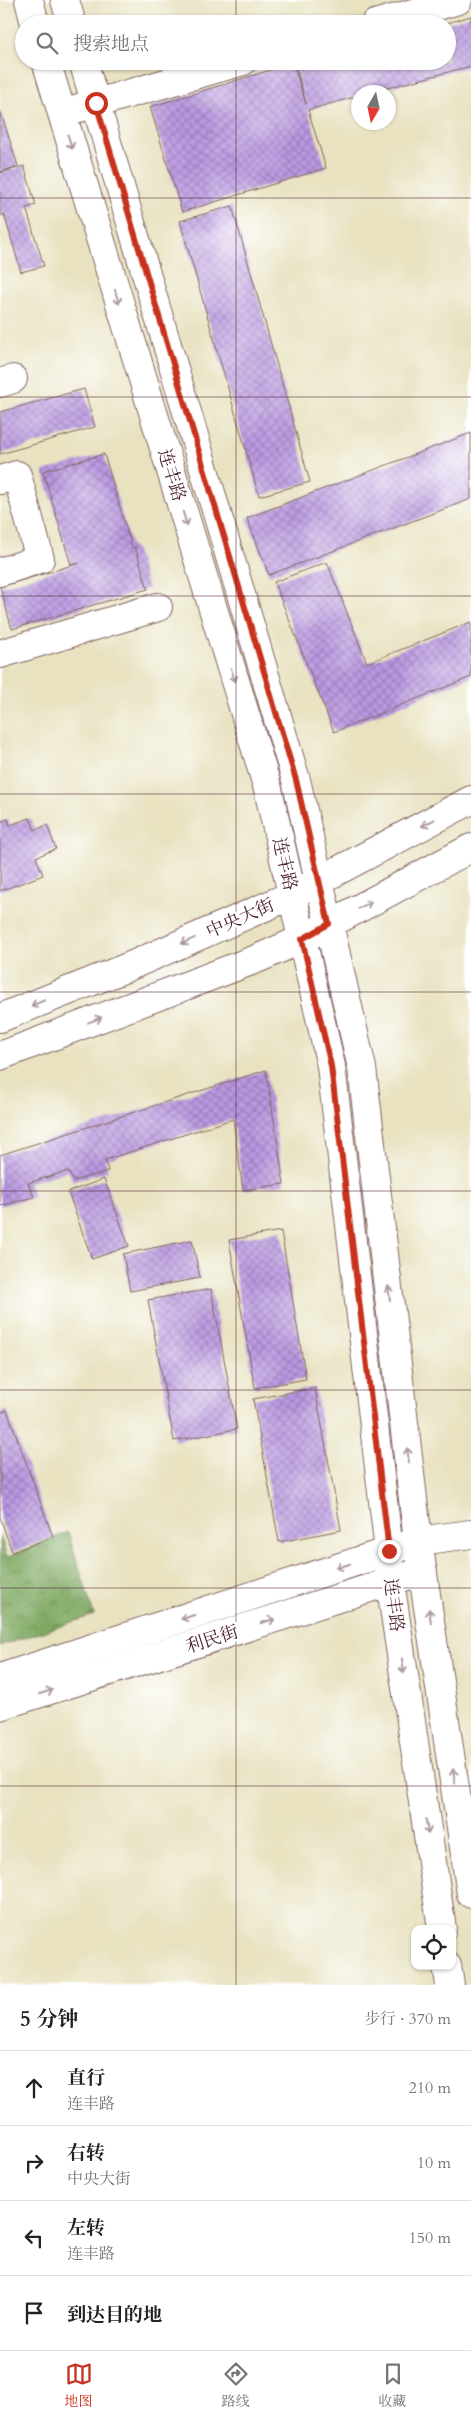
<!DOCTYPE html>
<html lang="zh">
<meta charset="utf-8">
<style>
body{margin:0;font-family:Cardo,"Noto Serif SC",serif;background:#f2f2f2;color:#222}
.controls{position:absolute;right:15px;bottom:15px;display:grid;overflow:hidden;border-radius:10px;box-shadow:0 1px 4px #0004}
.controls button{width:45px;height:45px;display:grid;place-items:center;padding:0;border:0;border-bottom:1px solid #e0e0e0;background:#fff;color:#222;font:25px sans-serif}
.compass{position:absolute;left:351px;top:85px;width:45px;height:45px;border-radius:50%;background:#fff;box-shadow:0 1px 4px #0004;rotate:189deg}
.stop{position:absolute;width:15px;height:15px;margin:-11px;border:4px solid #c8321e;border-radius:50%;background:#fff}
.stop.end{background:#c8321e;border-color:#fff;box-shadow:0 1px 5px #0008}
.list{margin:0;padding:0;list-style:none}
h2{display:flex;justify-content:space-between;align-items:center;height:65px;margin:0;padding:0 20px;font-size:21px}
h2 small{font-size:16px;font-weight:400;color:#767676}
.list li{display:grid;grid-template-columns:32px 1fr auto;gap:15px;align-items:center;box-sizing:border-box;height:75px;padding:0 20px;border-top:1px solid #e0e0e0}
.list b{display:block;font-size:19px;white-space:nowrap}
.list p{margin:0;font-size:16px;white-space:nowrap;color:#767676}
.list em{font-size:16px;font-style:normal;color:#767676}
.icon{flex:none;width:28px;height:28px;fill:none;stroke:currentColor;stroke-width:2;stroke-linecap:round;stroke-linejoin:round}
.map{position:relative;flex:none;width:471px;height:1985px;overflow:hidden}
.search{position:absolute;background:#fff;box-shadow:0 1px 4px #0004;left:15px;right:15px;top:15px;height:55px;display:flex;align-items:center;gap:12px;box-sizing:border-box;padding:0 18px;border-radius:28px;color:#767676;font-size:19px}
.sheet{height:365px;background:#fff}
nav{display:flex;justify-content:space-around;align-items:center;box-sizing:border-box;height:70px;border-top:1px solid #e0e0e0;background:#fff;font-size:14px;color:#767676}
nav a{display:grid;justify-items:center;gap:2px}
nav .on{color:#c8321e}
.map>svg:first-child{display:block}
.forest{fill:url(#forest-crowns);stroke:#646446}
.building{fill:url(#building-cross-hatch)}
.lines{fill:none;stroke-linecap:round;stroke-linejoin:round}
.minor-casing{stroke:#81635f;stroke-width:30}
.major-casing{stroke:#81635f;stroke-width:30}
.minor{stroke:#fff;stroke-width:28}
.major{stroke:#fff;stroke-width:28}
.oneway{stroke:#ae9aa0}
.route{stroke:#c8321e;stroke-width:6}
.grid{fill:none;stroke:#4a1f2b;stroke-width:1;stroke-opacity:0.55}
.labels{text-anchor:middle;stroke-width:5;stroke-linejoin:round;paint-order:stroke}
.street-label{font-size:18px;fill:#4a1f2b;stroke:#fff}
</style>
<div class="map">
<svg width="471" height="1985" viewBox="0 0 471 1985">
<defs>
<pattern id="forest-crowns" width="20" height="18" patternUnits="userSpaceOnUse" patternTransform="scale(1.25)"><rect width="20" height="18" fill="#7ea860"/><path d="M2 6a3 3 0 1 1 6 0M12 15a3 3 0 1 1 6 0" fill="none" stroke="#69884f"/></pattern>
<pattern id="building-cross-hatch" width="8" height="8" patternUnits="userSpaceOnUse" patternTransform="scale(1.25)"><rect width="8" height="8" fill="#ba99e2"/><path d="M0 0l8 8M0 8l8-8" fill="none" stroke="#997cb7"/></pattern>
</defs>
<rect width="100%" height="100%" fill="#fff"/>
<filter id="ink" filterUnits="userSpaceOnUse"><feTurbulence type="fractalNoise" baseFrequency=".02" numOctaves="2"/><feDisplacementMap in="SourceGraphic" scale="10" xChannelSelector="R" yChannelSelector="G"/><feConvolveMatrix kernelMatrix="1 2 1 2 8 2 1 2 1" color-interpolation-filters="sRGB"/></filter>
<filter id="wash" filterUnits="userSpaceOnUse"><feTurbulence type="fractalNoise" baseFrequency=".0096" numOctaves="4" result="noise"/><feDisplacementMap in="SourceGraphic" scale="20" xChannelSelector="R" yChannelSelector="G"/><feGaussianBlur stdDeviation="1.12" result="paint"/><feColorMatrix in="noise" values="0 0 0 0 0 0 0 0 0 0 0 0 0 0 0 0 0 1.4 0 .05"/><feComposite in="paint" operator="in"/></filter>
<g filter="url(#wash)">
<rect width="100%" height="100%" fill="#e8e2c0"/>
<path class="forest" d="M68 1532 94 1615 0 1646V1536L7 1557Z"/>
<g id="blocks">
<g class="building">
<path d="M471 16V66L372 92H358V96L308 110 326 168 182 212 150 107 293 63 306 104 295 63 303 61H447V23Z"/>
<path d="M0 110 18 166 0 172Z"/>
<path d="M24 166 36 205 26 208 44 266 21 272 4 214 0 216V173Z"/>
<path d="M232 206 310 482 259 496 180 221Z"/>
<path d="M84 389 95 427 0 454V412Z"/>
<path d="M471 433V499L269 575 247 518Z"/>
<path d="M104 454 132 548 135 547 148 589 12 629 0 587 79 563 71 565 43 471Z"/>
<path d="M327 562 367 663 471 622V677L334 732 274 582Z"/>
<path d="M30 818 35 830 47 825 56 849 36 857 43 875 0 891V822L8 819 10 825Z"/>
<path d="M266 1070 284 1184 243 1190 233 1119 105 1160 108 1171 73 1181 68 1171 28 1183 34 1197 0 1206V1155Z"/>
<path d="M104 1179 129 1246 92 1259 68 1192Z"/>
<path d="M281 1231 306 1379 255 1388 229 1240Z"/>
<path d="M192 1240 200 1278 130 1291 123 1254Z"/>
<path d="M211 1289 237 1429 174 1441 148 1300Z"/>
<path d="M315 1388 341 1530 279 1542 253 1399Z"/>
<path d="M7 1410 53 1537 12 1552 0 1517V1413Z"/>
</g>
</g>
</g>
<g filter="url(#ink)">
<use href="#blocks" fill-opacity="0" stroke="#81635f" stroke-width="1"/>
<g class="lines">
<defs>
<g id="minor">
<path d="M29 0 35 24"/>
<path d="M65 0 72 24"/>
<path d="M375 24 458 0"/>
<path d="M46 61 268 789 331 1066 389 1551 390 1581 442 1929"/>
<path d="M83 61 296 780 362 1068 418 1541 471 1894"/>
<path d="M79 108 243 61"/>
<path d="M0 383 13 379"/>
<path d="M0 480 17 475 40 559 0 572"/>
<path d="M0 654 158 607"/>
<path d="M401 1547 418 1541 471 1534"/>
<path d="M447 1966 450 1985"/>
</g>
<g id="major">
<path d="M0 1018 128 967 292 895 471 800"/>
<path d="M0 1056 259 958 302 939 471 848"/>
<path d="M0 1678 389 1551"/>
<path d="M0 1706 423 1571"/>
</g>
</defs>
<use href="#minor" class="minor-casing"/>
<use href="#major" class="major-casing"/>
<use href="#minor" class="minor"/>
<use href="#major" class="major"/>
</g>
<defs><path id="oneway-shaft" d="M-6 0H5M1.5-3L5.5 0L1.5 3" fill="none" stroke-width="1.6" stroke-linecap="round" stroke-linejoin="round" transform="scale(1.25)"/></defs>
<g class="oneway">
<use href="#oneway-shaft" transform="translate(70 142) rotate(73)"/>
<use href="#oneway-shaft" transform="translate(117 297) rotate(73)"/>
<use href="#oneway-shaft" transform="translate(185 519) rotate(73)"/>
<use href="#oneway-shaft" transform="translate(233 675) rotate(73)"/>
<use href="#oneway-shaft" transform="translate(428 823) rotate(152)"/>
<use href="#oneway-shaft" transform="translate(365 905) rotate(-28)"/>
<use href="#oneway-shaft" transform="translate(188 941) rotate(156)"/>
<use href="#oneway-shaft" transform="translate(38 1003) rotate(158)"/>
<use href="#oneway-shaft" transform="translate(95 1020) rotate(-21)"/>
<use href="#oneway-shaft" transform="translate(389 1293) rotate(-97)"/>
<use href="#oneway-shaft" transform="translate(408 1455) rotate(-97)"/>
<use href="#oneway-shaft" transform="translate(343 1566) rotate(162)"/>
<use href="#oneway-shaft" transform="translate(430 1616) rotate(-98)"/>
<use href="#oneway-shaft" transform="translate(188 1617) rotate(162)"/>
<use href="#oneway-shaft" transform="translate(268 1621) rotate(-18)"/>
<use href="#oneway-shaft" transform="translate(403 1666) rotate(82)"/>
<use href="#oneway-shaft" transform="translate(46 1692) rotate(-18)"/>
<use href="#oneway-shaft" transform="translate(454 1776) rotate(-98)"/>
<use href="#oneway-shaft" transform="translate(427 1827) rotate(82)"/>
</g>
</g>
<g class="lines" filter="url(#ink)">
<path class="route" d="M96 103 296 780 329 924 302 939 331 1066 389 1551"/>
</g>
<path class="grid" d="M236 0V24M236 61V1985M0 198H471M0 397H471M0 596H471M0 794H471M0 992H471M0 1191H471M0 1390H471M0 1588H471M0 1786H471"/>
<g class="labels">
<g class="street-label">
<text transform="translate(172 475) rotate(73)" y="6">连丰路</text>
<text transform="translate(285 864) rotate(77)" y="6">连丰路</text>
<text transform="translate(240 918) rotate(-24)" y="6">中央大街</text>
<text transform="translate(394 1605) rotate(83)" y="6">连丰路</text>
<text transform="translate(212 1639) rotate(-18)" y="6">利民街</text>
</g>
</g>
</svg>
<div class="controls">
<button><svg class="icon" aria-label="locate" viewBox="0 0 24 24"><circle cx="12" cy="12" r="6"/><path d="M12 2v4M12 18v4M2 12h4M18 12h4"/></svg></button>
</div>
<svg class="compass" viewBox="-18 -18 36 36"><path d="M0-13l5 13h-10z" fill="#e53935"/><path d="M0 13l5-13h-10z" fill="#767676"/></svg>
<div class="stop" style="left:96px;top:103px"></div>
<div class="stop end" style="left:389px;top:1551px"></div>
<div class="search"><svg class="icon" aria-label="search" viewBox="0 0 24 24"><circle cx="10" cy="10" r="6"/><path d="M15 15l6 6"/></svg>搜索地点</div>
</div>
<section class="sheet">
<h2>5 分钟<small>步行 · 370 m</small></h2>
<ul class="list">
<li><svg class="icon" aria-label="ahead" viewBox="0 0 24 24"><path d="M12 20V5M6 11l6-6 6 6"/></svg><div><b>直行</b><p>连丰路</p></div><em>210 m</em></li>
<li><svg class="icon" aria-label="right" viewBox="0 0 24 24"><path d="M7 20v-9h11M14 6l5 5-5 5"/></svg><div><b>右转</b><p>中央大街</p></div><em>10 m</em></li>
<li><svg class="icon" aria-label="left" viewBox="0 0 24 24"><path d="M17 20v-9H6M10 6l-5 5 5 5"/></svg><div><b>左转</b><p>连丰路</p></div><em>150 m</em></li>
<li><svg class="icon" aria-label="arrive" viewBox="0 0 24 24"><path d="M6 21V4h12l-3 4 3 4H6"/></svg><div><b>到达目的地</b></div></li>
</ul>
</section>
<nav>
<a class="on"><svg class="icon" aria-label="map" viewBox="0 0 24 24"><path d="M3 6l6-2 6 2 6-2v14l-6 2-6-2-6 2zM9 4v14M15 6v14"/></svg>地图</a>
<a><svg class="icon" aria-label="directions" viewBox="0 0 24 24"><path d="M12 3l9 9-9 9-9-9zM9 14v-3h6M13 9l2 2-2 2"/></svg>路线</a>
<a><svg class="icon" aria-label="saved" viewBox="0 0 24 24"><path d="M7 4h10v16l-5-4-5 4z"/></svg>收藏</a>
</nav>
